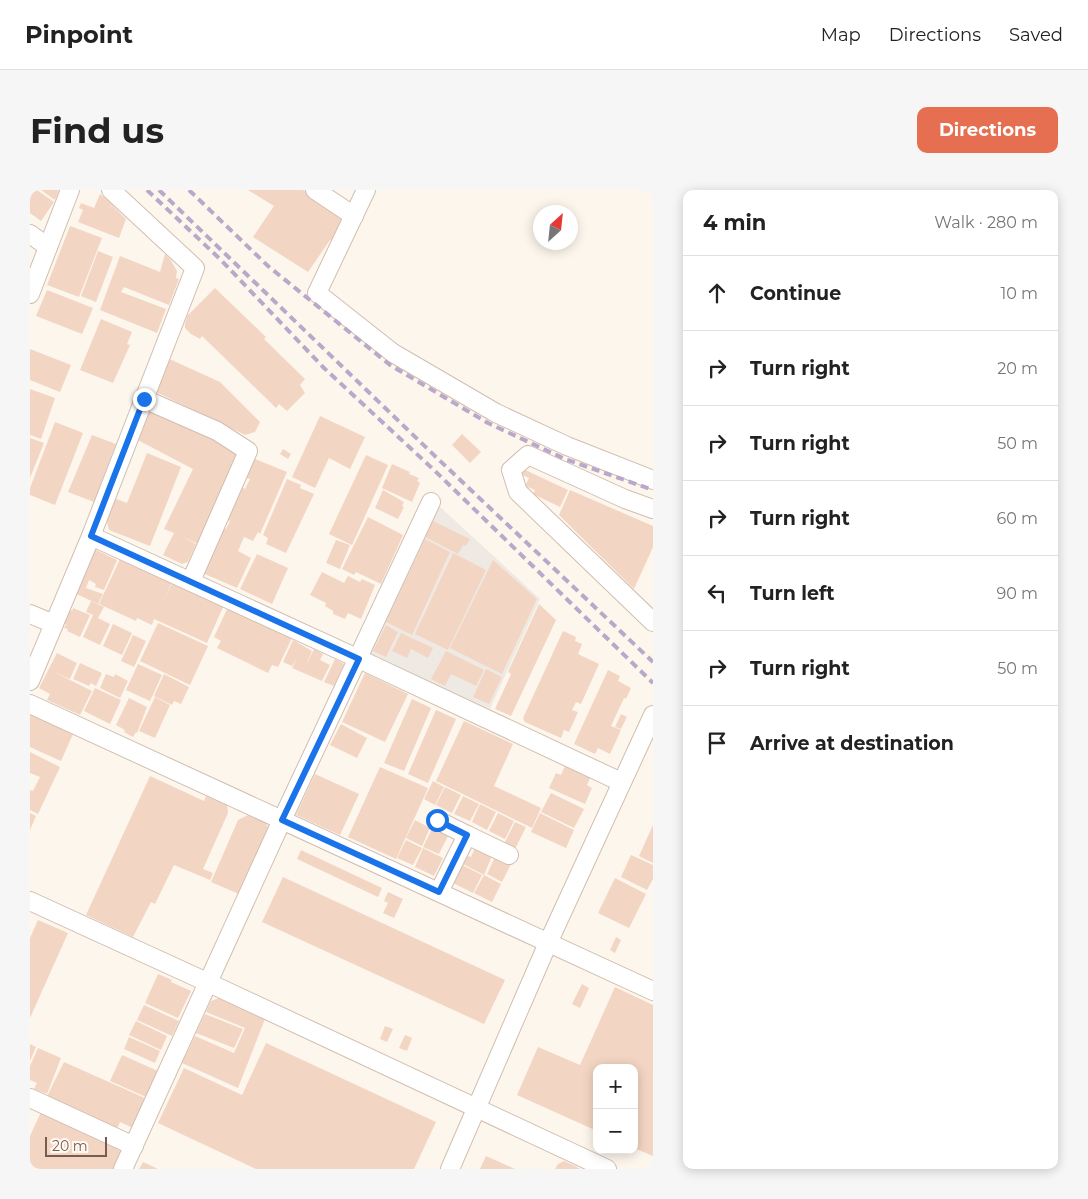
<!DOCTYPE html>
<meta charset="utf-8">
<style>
body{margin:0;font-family:Montserrat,sans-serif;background:#f6f6f6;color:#222}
.controls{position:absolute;right:15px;bottom:15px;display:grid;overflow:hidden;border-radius:10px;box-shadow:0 2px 12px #0003}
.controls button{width:45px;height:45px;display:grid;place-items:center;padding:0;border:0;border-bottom:1px solid #e0e0e0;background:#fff;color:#222;font:25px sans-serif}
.compass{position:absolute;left:503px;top:15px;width:45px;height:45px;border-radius:50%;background:#fff;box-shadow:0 2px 12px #0003;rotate:27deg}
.scale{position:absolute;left:15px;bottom:12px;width:62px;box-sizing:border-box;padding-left:5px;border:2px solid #7a5c4d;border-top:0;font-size:14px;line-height:18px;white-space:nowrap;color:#7a5c4d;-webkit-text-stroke:4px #fffaf3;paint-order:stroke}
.stop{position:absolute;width:15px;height:15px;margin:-11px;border:4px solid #1a73e8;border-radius:50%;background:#fff}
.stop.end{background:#1a73e8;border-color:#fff;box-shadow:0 1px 5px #0008}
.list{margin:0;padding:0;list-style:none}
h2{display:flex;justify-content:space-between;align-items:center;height:65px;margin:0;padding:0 20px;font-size:21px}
h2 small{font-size:16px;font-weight:400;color:#767676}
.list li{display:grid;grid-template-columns:32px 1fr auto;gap:15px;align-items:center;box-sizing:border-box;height:75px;padding:0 20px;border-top:1px solid #e0e0e0}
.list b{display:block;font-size:19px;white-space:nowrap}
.list em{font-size:16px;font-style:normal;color:#767676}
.icon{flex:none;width:28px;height:28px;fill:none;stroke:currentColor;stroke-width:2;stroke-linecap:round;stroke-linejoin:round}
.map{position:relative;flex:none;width:623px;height:979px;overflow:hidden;border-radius:10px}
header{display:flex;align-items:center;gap:30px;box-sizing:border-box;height:70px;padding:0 25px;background:#fff;border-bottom:1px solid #e0e0e0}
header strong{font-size:24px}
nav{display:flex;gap:28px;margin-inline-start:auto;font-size:18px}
.intro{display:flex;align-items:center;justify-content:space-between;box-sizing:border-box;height:120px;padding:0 30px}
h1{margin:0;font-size:35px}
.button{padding:12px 22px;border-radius:10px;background:#e76f51;color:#fff;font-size:18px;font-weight:700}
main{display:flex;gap:30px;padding:0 30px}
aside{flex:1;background:#fff;border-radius:10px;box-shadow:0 2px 12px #0003}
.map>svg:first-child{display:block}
.industrial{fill:#efe9e4}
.building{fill:#f3d5c3}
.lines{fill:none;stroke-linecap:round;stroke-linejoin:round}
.minor-casing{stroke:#d1beb0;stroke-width:20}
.minor{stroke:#fff;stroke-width:18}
.rail{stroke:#b9a8c9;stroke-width:4;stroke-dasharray:8 5;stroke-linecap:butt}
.route{stroke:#1a73e8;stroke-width:6}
</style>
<header>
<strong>Pinpoint</strong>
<nav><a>Map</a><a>Directions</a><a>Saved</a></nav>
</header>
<div class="intro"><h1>Find us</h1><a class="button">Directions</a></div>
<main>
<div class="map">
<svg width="623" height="979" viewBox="0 0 623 979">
<rect width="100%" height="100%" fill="#fdf6ec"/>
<path class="industrial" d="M408 315 510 409 460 519 339 464Z"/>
<g class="building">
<path d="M2 0H7L24 12 11 31 0 23V2Z"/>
<path d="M11 0H29L25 10Z"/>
<path d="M218 0H273L315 28 304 53 300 50 278 82 223 47 244 16Z"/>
<path d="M70 4 82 14 79 21 82 15 96 29 89 48 48 32 53 20 49 18 51 13 64 18Z"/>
<path d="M40 36 72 48 49 107 17 95Z"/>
<path d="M68 61 83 67 66 112 51 106Z"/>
<path d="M135 64 140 69 147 81 146 88 149 89 139 115 94 97 91 102 136 119 127 143 70 120 90 66 130 82Z"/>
<path d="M185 98 236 147 234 149 275 189 270 195 275 203 257 221 249 214 246 218 172 146 170 149 161 144 155 138V133L157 128 156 127Z"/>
<path d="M17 100 63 118 52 144 6 126Z"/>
<path d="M71 129 102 142 97 154 100 155 83 193 50 180Z"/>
<path d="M0 159 41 175 30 202 0 190Z"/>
<path d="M135 167 190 192 230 232 225 242 215 245 126 202Z"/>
<path d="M0 199 25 208 11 249 0 245Z"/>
<path d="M121 218 207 258 209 265 168 354 151 346 166 354 158 372 152 374 133 365 144 343 134 339 163 279 102 247Z"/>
<path d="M290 226 335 247 320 279 299 268 285 298 262 287Z"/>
<path d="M25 232 53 243 25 315 0 305V298Z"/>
<path d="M432 244 451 262 440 273 422 255Z"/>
<path d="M62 245 86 254 64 312 38 302Z"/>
<path d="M0 248 14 253 0 288Z"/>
<path d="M253 259 261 264 258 269 250 264Z"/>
<path d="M117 263 151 277 120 356 79 340 76 328 84 308 97 313Z"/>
<path d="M336 265 358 275 322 355 299 344Z"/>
<path d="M225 269 257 282 230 344 228 342 223 351 214 347 208 361 221 368 207 398 175 384 170 375 188 336 196 339 200 331 196 329 212 297 215 299 220 289 216 288Z"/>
<path d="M362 274 380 282 379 284 389 288 387 291 390 293 382 312 352 298Z"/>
<path d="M491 278 538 300 530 317 503 304 505 300 495 296 499 288 488 283Z"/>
<path d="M257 289 271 295 270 298 284 304 256 363 236 354 238 348 233 345Z"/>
<path d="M353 300 374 312 372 316 374 317 368 329 345 318Z"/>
<path d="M540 300 623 336V357L604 399 529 325Z"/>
<path d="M338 327 373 345 351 394 326 382 324 385 312 379Z"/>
<path d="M403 331 440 349 436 356 433 355 428 364 395 347Z"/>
<path d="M395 349 420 362 382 445 356 432Z"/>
<path d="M306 350 320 355 310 379 296 373Z"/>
<path d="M64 359 87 370 74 400 65 397 66 394 59 390 56 398 73 404 68 414 42 402Z"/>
<path d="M423 363 456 380 418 460 385 444Z"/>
<path d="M227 364 258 378 242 414 210 399Z"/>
<path d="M90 369 142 392 132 414 143 391 194 415 177 453 124 429 122 435 107 428 106 431 69 414Z"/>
<path d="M463 370 507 409 472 484 420 458Z"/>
<path d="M292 382 314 393 318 386 330 392 332 389 345 395 331 429 318 423 315 429 303 424V421L295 416 296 413 280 405Z"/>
<path d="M61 411 74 417 68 428 80 434 70 455 53 447 63 425 56 422Z"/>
<path d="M509 414 526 430 481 526 465 519 481 484 478 482Z"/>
<path d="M198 417 262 448 248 477 242 475 238 483 187 458 191 451 184 447Z"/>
<path d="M43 418 60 425 50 447 37 441 38 439 34 438 36 434 32 433 39 419 42 421Z"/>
<path d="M128 433 178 456 160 495 110 471Z"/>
<path d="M83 434 102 443 92 465 73 456Z"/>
<path d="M356 435 368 442 356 467 343 461Z"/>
<path d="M533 441 546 447 545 451 552 454 548 464 569 474 551 514 546 512 542 520 548 522 539 542 534 540 531 548 495 532 493 528Z"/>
<path d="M371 443 403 458 398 468 381 459 377 468 362 461Z"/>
<path d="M103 445 116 451 104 477 91 471Z"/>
<path d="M263 450 282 461 275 477 284 459 293 464 290 470 300 475 292 491 262 478 267 468 262 476 253 472Z"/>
<path d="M416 461 454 480 446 496 421 484 415 496 401 489Z"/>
<path d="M27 463 47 473 40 489 24 482 62 501 50 525 17 510 20 504 9 498Z"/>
<path d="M305 469 314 474 304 496 294 492Z"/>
<path d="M50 473 72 483 66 496 61 493 59 496 43 489Z"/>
<path d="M108 474 132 485 120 511 96 500Z"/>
<path d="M456 479 472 487 459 514 443 507Z"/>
<path d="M578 480 590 486 588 491 601 498 596 509 594 508 581 536 591 540 580 564 568 558 565 564 544 554Z"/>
<path d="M335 483 378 504 355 552 312 532Z"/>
<path d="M76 484 84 487 85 484 98 491 90 508 70 498Z"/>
<path d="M134 484 159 497 151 514 144 511 142 515 124 506Z"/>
<path d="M65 498 91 510 80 534 54 521Z"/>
<path d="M125 507 140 515 125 548 109 541Z"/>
<path d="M99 508 117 517 107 543 106 542 103 547 94 542 95 540 86 535Z"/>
<path d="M382 509 401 518 374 581 354 573Z"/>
<path d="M406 520 426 529 398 593 378 584Z"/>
<path d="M0 524 43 544 31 571 0 557Z"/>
<path d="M591 524 597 527 591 539 585 537Z"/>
<path d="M434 531 483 554 464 596 511 618 502 638 406 591Z"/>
<path d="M311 534 337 548 327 568 300 555Z"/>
<path d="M0 562 30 577 8 624 0 620V600L3 601 10 587 0 583Z"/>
<path d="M536 574 561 586 557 595 562 598 555 614 519 598 526 583 531 585Z"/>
<path d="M350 577 398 598 366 669 318 647Z"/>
<path d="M285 584 329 604 310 645 266 625Z"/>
<path d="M120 586 174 611 176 606 197 615 198 623 173 679 183 683 180 690 144 675 125 714 121 712 103 747 56 725Z"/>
<path d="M403 591 414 597 405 615 394 609Z"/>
<path d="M415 597 431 605 422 623 406 615Z"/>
<path d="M521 603 554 619 544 638 511 622Z"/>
<path d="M433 606 449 614 440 631 424 624Z"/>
<path d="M450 614 466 622 457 640 442 632Z"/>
<path d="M0 623 6 626 0 640Z"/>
<path d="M468 623 484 631 475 649 459 641Z"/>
<path d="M510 623 544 640 536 658 501 642Z"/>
<path d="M220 624 235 632 239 639 209 704 181 692 208 630Z"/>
<path d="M385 630 400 638 392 656 376 648Z"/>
<path d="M485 632 496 637 484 661 473 656Z"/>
<path d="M623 635V673L609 666Z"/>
<path d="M402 639 418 646 409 664 393 657Z"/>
<path d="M376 650 392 658 383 675 367 668Z"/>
<path d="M393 658 413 668 404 686 385 677Z"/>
<path d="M445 658 462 666 454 685 433 674 438 666 441 667Z"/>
<path d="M271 660 352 698 348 707 267 669Z"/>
<path d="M601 665 623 675V689L617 700 591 687Z"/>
<path d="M465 667 481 674 472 692 457 684Z"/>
<path d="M432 675 452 685 443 703 423 693Z"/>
<path d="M454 685 471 694 462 712 444 703Z"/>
<path d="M253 687 475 790 454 834 232 732Z"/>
<path d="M585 688 616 704 599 738 568 723Z"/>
<path d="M358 702 373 709 364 728 353 723 358 713 354 711Z"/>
<path d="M8 730 38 743 0 828V748Z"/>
<path d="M586 747 591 750 585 763 580 760Z"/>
<path d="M128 784 142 790 141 792 161 801 148 828 115 813Z"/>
<path d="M552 794 559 798 550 818 542 814Z"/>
<path d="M585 797 623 815V966L604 958V878H567V941L487 905 508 857 550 875Z"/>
<path d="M189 808 235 829 208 898 152 873 165 846 204 863 215 838 176 822 181 811Z"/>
<path d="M114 815 149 831 142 846 107 830Z"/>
<path d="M175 824 213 839 204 858 166 843Z"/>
<path d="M106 831 137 846 131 860 99 845Z"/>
<path d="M355 836 363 839 357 852 350 849Z"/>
<path d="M375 845 382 848 377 861 369 858Z"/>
<path d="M99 847 130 861 125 873 94 859Z"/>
<path d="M236 853 406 932 384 979H226L128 933 154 878 212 905Z"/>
<path d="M0 854 6 857 0 871Z"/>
<path d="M8 858 31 868 17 904 4 899 7 893 0 890V876Z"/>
<path d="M92 865 128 881 116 907 80 891Z"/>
<path d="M34 872 117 909 103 938 90 932 87 939 17 906Z"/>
<path d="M12 920 87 955 91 964 85 979H0V946Z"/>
<path d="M456 966 485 979H450Z"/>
<path d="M534 971 545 976 550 979H525L528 974Z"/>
<path d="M113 972 128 979H109Z"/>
</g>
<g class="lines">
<defs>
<g id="minor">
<path d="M285 0 324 26"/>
<path d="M336 0 287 103 363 163 466 223 537 256 623 290"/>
<path d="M0 44 18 57"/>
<path d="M0 104 40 0"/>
<path d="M114 209 187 241 218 261 161 391"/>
<path d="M623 319 595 309 498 265 481 280 488 302 623 432"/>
<path d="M61 346 329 469 591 592"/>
<path d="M0 424 24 434"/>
<path d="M0 491 61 346 165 78 81 0"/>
<path d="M0 514 623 801"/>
<path d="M407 630 437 645"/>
<path d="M409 702 437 645 479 665"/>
<path d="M0 711 179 793 577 979"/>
<path d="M0 908 104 956"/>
<path d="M93 979 252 630 401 312"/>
<path d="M420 979 518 753 623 525"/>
</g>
</defs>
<use href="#minor" class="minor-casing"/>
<use href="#minor" class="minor"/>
<g class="rail">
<path d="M117 0 191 70 294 178 404 280 623 493"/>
<path d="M129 0 407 268 623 472"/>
<path d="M159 0 238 76 360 175 458 233 535 269 623 300"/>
</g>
</g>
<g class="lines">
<path class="route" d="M114 209 61 346 329 469 252 630 409 702 437 645 407 630"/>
</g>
</svg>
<div class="controls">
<button>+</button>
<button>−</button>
</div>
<svg class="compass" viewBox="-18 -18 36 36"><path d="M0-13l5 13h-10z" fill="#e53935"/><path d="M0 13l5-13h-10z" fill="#767676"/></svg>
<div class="scale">20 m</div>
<div class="stop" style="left:407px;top:630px"></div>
<div class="stop end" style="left:114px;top:209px"></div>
</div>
<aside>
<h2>4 min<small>Walk · 280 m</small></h2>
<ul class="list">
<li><svg class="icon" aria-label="ahead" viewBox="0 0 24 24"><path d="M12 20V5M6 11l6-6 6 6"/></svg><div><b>Continue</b></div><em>10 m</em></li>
<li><svg class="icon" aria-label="right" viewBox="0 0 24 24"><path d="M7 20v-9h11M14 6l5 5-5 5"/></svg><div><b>Turn right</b></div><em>20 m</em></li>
<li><svg class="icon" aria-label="right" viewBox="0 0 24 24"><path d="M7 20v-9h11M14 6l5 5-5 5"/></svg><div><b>Turn right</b></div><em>50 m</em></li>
<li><svg class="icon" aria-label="right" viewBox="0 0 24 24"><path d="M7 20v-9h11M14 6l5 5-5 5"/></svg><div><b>Turn right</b></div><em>60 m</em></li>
<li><svg class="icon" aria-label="left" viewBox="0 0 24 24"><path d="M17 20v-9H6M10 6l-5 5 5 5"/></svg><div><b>Turn left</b></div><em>90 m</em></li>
<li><svg class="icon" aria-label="right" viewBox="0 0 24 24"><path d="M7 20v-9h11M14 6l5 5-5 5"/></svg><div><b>Turn right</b></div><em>50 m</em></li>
<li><svg class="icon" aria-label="arrive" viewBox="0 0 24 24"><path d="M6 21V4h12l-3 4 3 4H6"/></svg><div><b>Arrive at destination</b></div></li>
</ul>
</aside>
</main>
